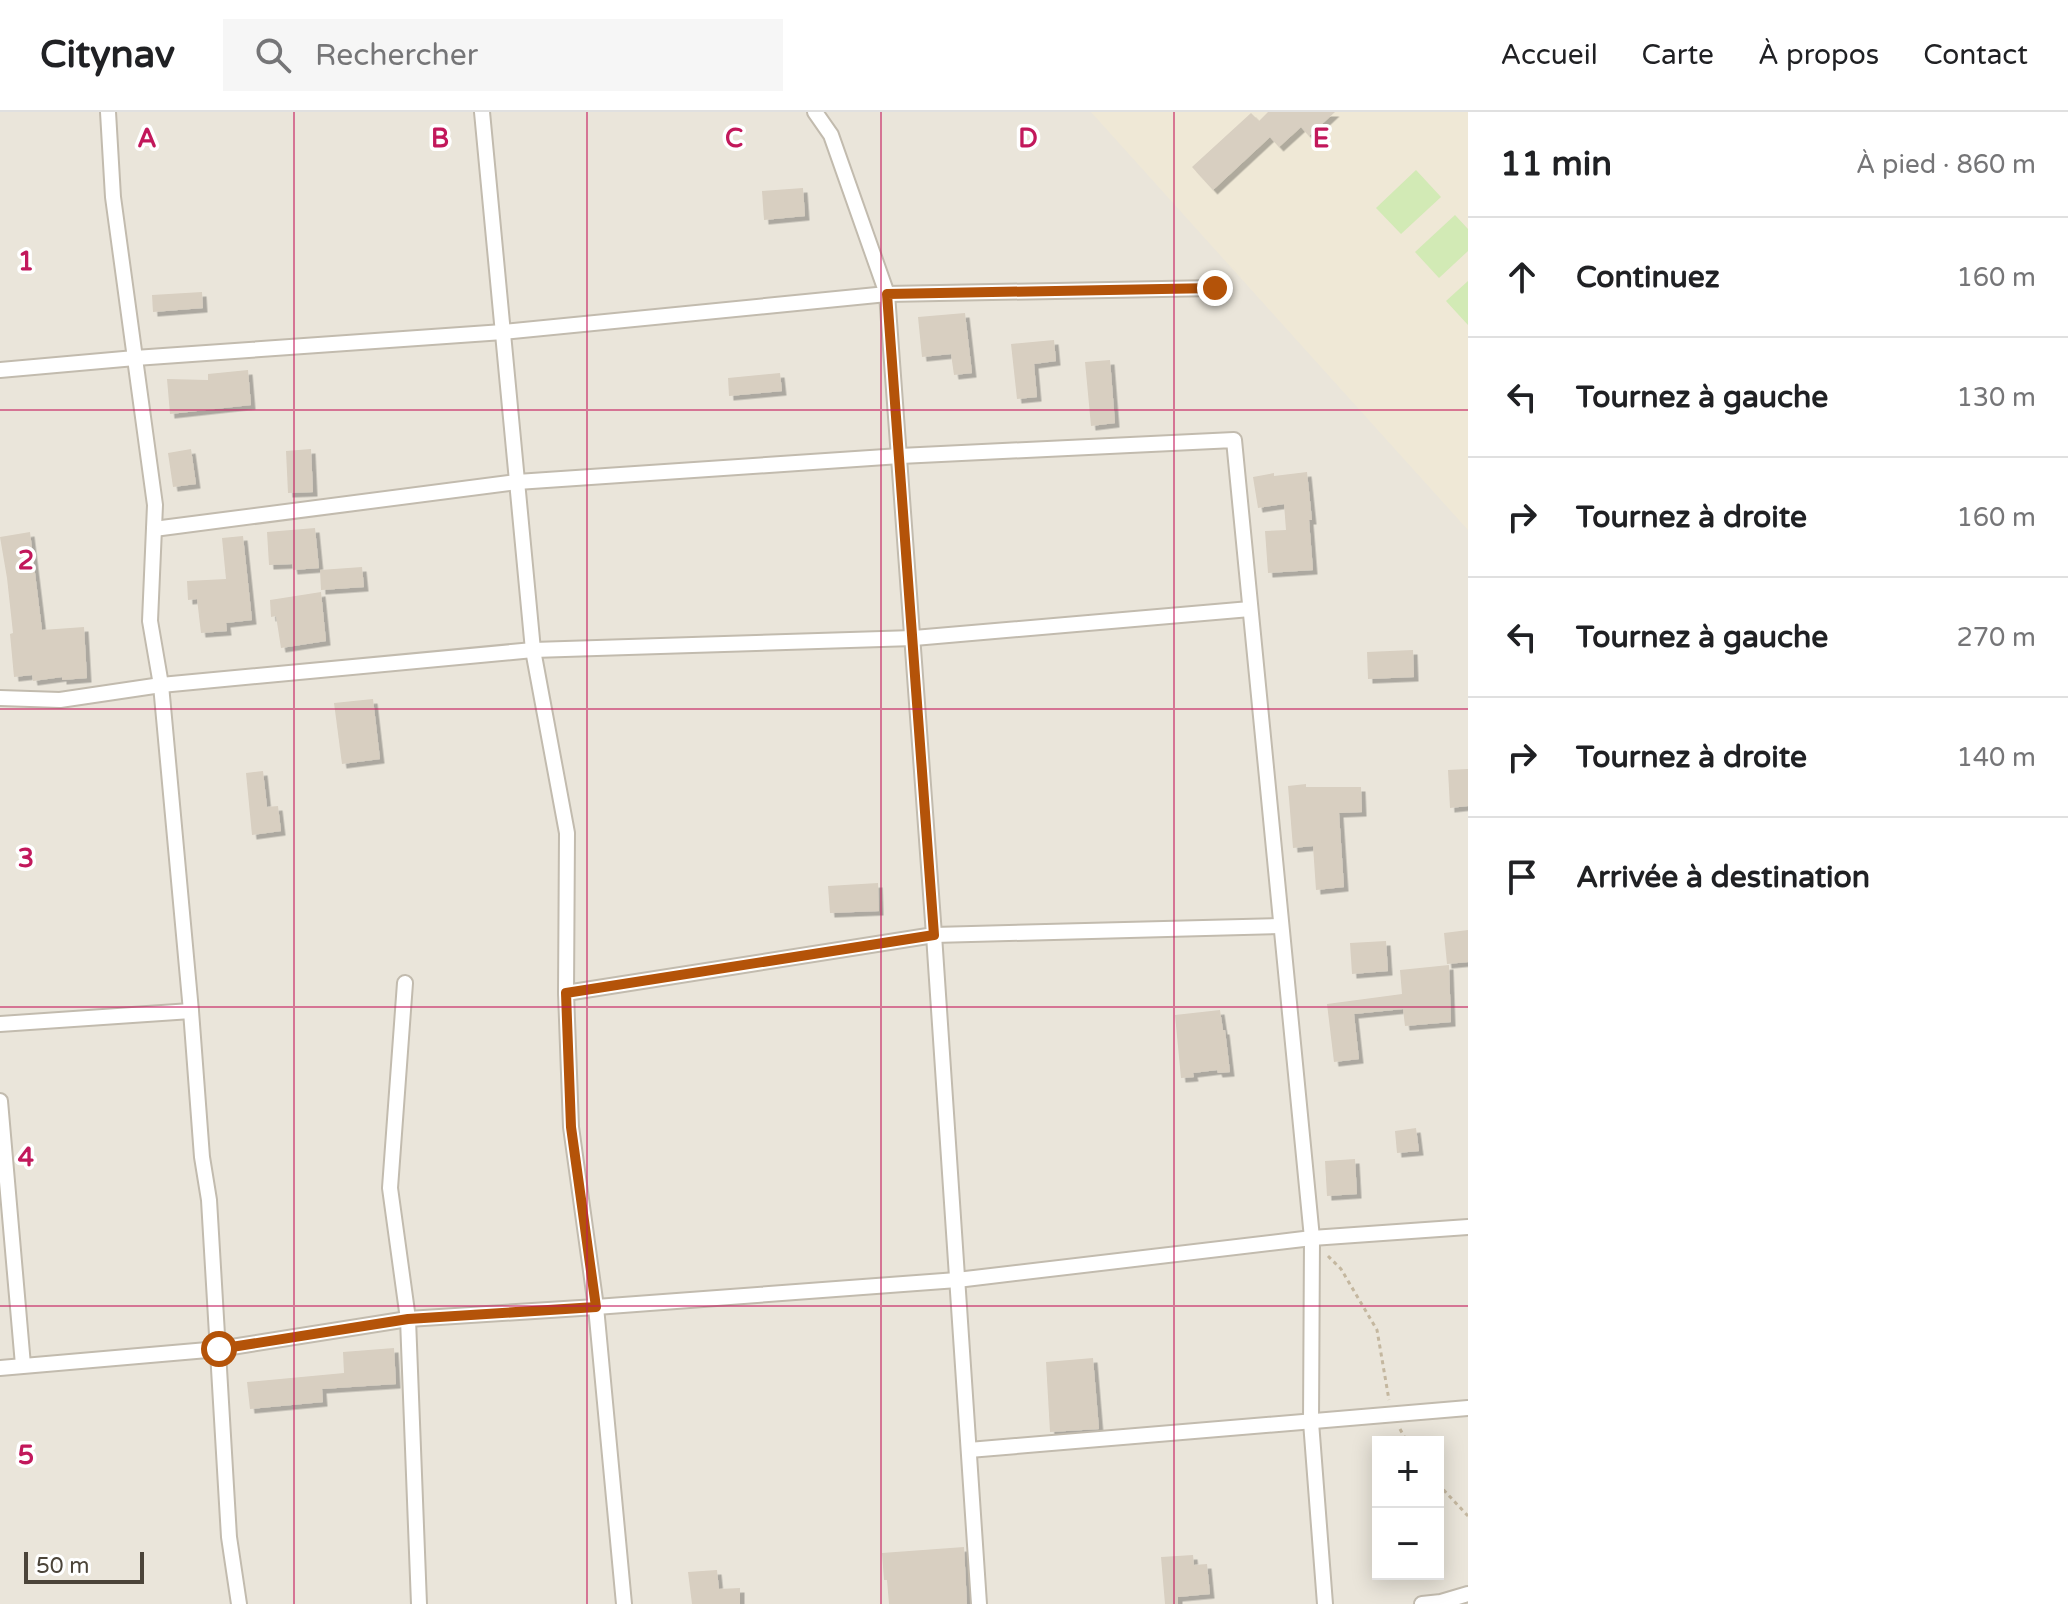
<!DOCTYPE html>
<html lang="fr">
<meta charset="utf-8">
<style>
body{margin:0;font-family:"Varela Round",sans-serif;background:#f6f6f6;color:#202124}
.controls{position:absolute;right:24px;bottom:24px;display:grid;overflow:hidden;border-radius:0px;box-shadow:0 4px 20px #0003}
.controls button{width:72px;height:72px;display:grid;place-items:center;padding:0;border:0;border-bottom:2px solid #e0e0e0;background:#fff;color:#202124;font:40px sans-serif}
.scale{position:absolute;left:24px;bottom:20px;width:120px;box-sizing:border-box;padding-left:8px;border:4px solid #4b4439;border-top:0;font-size:22px;line-height:28px;white-space:nowrap;color:#4b4439;-webkit-text-stroke:6px #fff;paint-order:stroke}
.stop{position:absolute;width:24px;height:24px;margin:-18px;border:6px solid #b45309;border-radius:50%;background:#fff}
.stop.end{background:#b45309;border-color:#fff;box-shadow:0 2px 8px #0008}
.list{margin:0;padding:0;list-style:none}
h2{display:flex;justify-content:space-between;align-items:center;height:104px;margin:0;padding:0 32px;font-size:34px}
h2 small{font-size:26px;font-weight:400;color:#757577}
.list li{display:grid;grid-template-columns:52px 1fr auto;gap:24px;align-items:center;box-sizing:border-box;height:120px;padding:0 32px;border-top:2px solid #e0e0e0}
.list b{display:block;font-size:30px;white-space:nowrap}
.list em{font-size:26px;font-style:normal;color:#757577}
.icon{flex:none;width:44px;height:44px;fill:none;stroke:currentColor;stroke-width:2;stroke-linecap:round;stroke-linejoin:round}
.map{position:relative;flex:none;width:1468px;height:1492px;overflow:hidden}
header{display:flex;align-items:center;gap:48px;box-sizing:border-box;height:112px;padding:0 40px;background:#fff;border-bottom:2px solid #e0e0e0}
header strong{font-size:38px}
nav{display:flex;gap:44px;margin-inline-start:auto;font-size:28px}
.search{width:560px;height:72px;background:#f6f6f6;display:flex;align-items:center;gap:20px;box-sizing:border-box;padding:0 28px;border-radius:0px;color:#757577;font-size:30px}
main{display:flex}
aside{flex:1;background:#fff}
.map>svg:first-child{display:block}
.residential{fill:#eae5da;fill-rule:evenodd}
.education{fill:#efe8d6}
.green{fill:#d2eab5}
.building{fill:#d8cfc1;filter:url(#shadow)}
.lines{fill:none;stroke-linecap:round;stroke-linejoin:round}
.street-casing{stroke:#c2bbae;stroke-width:18}
.path{stroke:#c4b79f;stroke-width:3;stroke-dasharray:4 4;stroke-linecap:butt}
.street{stroke:#fff;stroke-width:14}
.route{stroke:#b45309;stroke-width:10}
.grid{fill:none;stroke:#c2185b;stroke-width:2;stroke-opacity:0.55}
.grid-label{font-size:26px;text-anchor:middle;font-weight:bold;fill:#c2185b;stroke:#fff;stroke-width:7;stroke-linejoin:round;paint-order:stroke}
</style>
<header>
<strong>Citynav</strong>
<div class="search"><svg class="icon" aria-label="search" viewBox="0 0 24 24"><circle cx="10" cy="10" r="6"/><path d="M15 15l6 6"/></svg>Rechercher</div>
<nav><a>Accueil</a><a>Carte</a><a>À propos</a><a>Contact</a></nav>
</header>
<main>
<div class="map">
<svg width="1468" height="1492" viewBox="0 0 1468 1492">
<defs>
<filter id="shadow"><feDropShadow dx="4.5" dy="4.5" stdDeviation="0" flood-color="#0004"/></filter>
</defs>
<rect width="100%" height="100%" fill="#f6f3ec"/>
<path class="residential" d="M0 0H1468V1492H0ZM1378 1330H1438V1462H1378Z"/>
<path class="education" d="M1091 0H1468V418Z"/>
<g class="green">
<path d="M1416 58 1441 85 1401 122 1376 96Z"/>
<path d="M1455 103 1468 117V139L1439 166 1415 140Z"/>
<path d="M1468 169V213L1446 189Z"/>
</g>
<g class="building">
<path d="M1268 0H1335L1309 24 1301 15 1279 35 1270 25 1213 78 1192 55 1251 1 1259 9Z"/>
<path d="M803 76 805 104 764 108 762 79Z"/>
<path d="M202 180 203 196 153 200 152 183Z"/>
<path d="M965 201 972 261 954 263 951 242 922 245 918 205Z"/>
<path d="M1054 228 1056 249 1034 252 1037 285 1017 287 1011 232Z"/>
<path d="M1110 248 1115 311 1091 314 1085 250Z"/>
<path d="M248 258 251 293 170 302 167 267 208 268V262Z"/>
<path d="M780 261 782 279 729 284 728 266Z"/>
<path d="M191 337 196 372 173 375 168 341Z"/>
<path d="M311 337 313 380 288 381 286 339Z"/>
<path d="M1307 360 1312 408H1309L1313 458 1268 461 1265 419 1286 418 1284 392 1258 396 1253 365 1274 361V364Z"/>
<path d="M315 416 319 456 293 458 292 452 269 453 267 420Z"/>
<path d="M30 420 42 518 84 515 87 566 62 568V565L33 569 32 563 14 565 10 522 13 521 7 466 0 425Z"/>
<path d="M243 424 252 508 226 511 227 519 201 521 197 487 188 488 187 469 226 467 222 426Z"/>
<path d="M362 455 364 475 321 478 320 458Z"/>
<path d="M321 480 326 529 281 536 276 504 271 505 270 488Z"/>
<path d="M1413 538 1414 565 1368 567 1367 540Z"/>
<path d="M373 587 380 647 342 652 334 591Z"/>
<path d="M1468 657V694L1450 696 1448 658Z"/>
<path d="M263 659 267 695 278 694 281 719 252 723 246 661Z"/>
<path d="M1306 672V675H1361L1362 700 1339 701 1344 775 1316 778 1313 734 1293 736 1288 674Z"/>
<path d="M878 771 879 799 830 801 828 774Z"/>
<path d="M1468 818V850L1447 852 1444 821Z"/>
<path d="M1386 829 1388 859 1352 862 1350 831Z"/>
<path d="M1449 853 1451 910 1405 914 1403 897 1354 902 1359 947 1334 950 1327 892 1402 882 1400 858Z"/>
<path d="M1220 898 1223 918H1225L1230 960 1218 961 1217 958 1193 961 1194 965 1181 966 1175 903Z"/>
<path d="M1416 1016 1419 1039 1397 1041 1395 1019Z"/>
<path d="M1355 1047 1357 1082 1327 1084 1325 1049Z"/>
<path d="M394 1236 396 1272 322 1277 323 1290 250 1297 247 1270 344 1261 343 1240Z"/>
<path d="M1093 1246 1099 1317 1050 1320 1046 1250Z"/>
<path d="M964 1435 967 1492H889L887 1468H884L882 1441Z"/>
<path d="M1193 1443 1194 1453 1207 1452 1210 1482 1178 1485V1492H1165L1161 1445Z"/>
<path d="M717 1458 719 1477 740 1476V1492H692L688 1460Z"/>
</g>
<g class="lines">
<defs>
<g id="street">
<path d="M108 0 113 85 155 393 150 509 161 573 191 899 202 1045 209 1088 229 1425 239 1492"/>
<path d="M482 0 533 538 567 721 566 881 571 1015 596 1195 624 1492"/>
<path d="M815 0 831 23 887 182 934 823 979 1492"/>
<path d="M0 258 135 246 503 220 887 182 1215 176"/>
<path d="M154 417 517 370 900 344 1234 328 1312 1126 1311 1310 1325 1492"/>
<path d="M0 586 60 588 161 573 533 538 914 526 1250 497"/>
<path d="M405 871 390 1076 408 1207 419 1492"/>
<path d="M566 881 934 823 1281 814"/>
<path d="M0 912 191 899"/>
<path d="M0 989 23 1253"/>
<path d="M0 1256 219 1237 408 1207 596 1195 957 1168 1312 1126 1468 1115"/>
<path d="M969 1338 1468 1296"/>
<path d="M1422 1492 1441 1490 1468 1482"/>
</g>
</defs>
<use href="#street" class="street-casing"/>
<g class="path">
<path d="M1328 1144 1341 1157 1377 1218 1389 1288"/>
<path d="M1400 1317 1407 1330"/>
<path d="M1438 1372 1468 1404"/>
</g>
<use href="#street" class="street"/>
</g>
<g class="lines">
<path class="route" d="M219 1237 408 1207 596 1195 571 1015 566 881 934 823 887 182 1215 176"/>
</g>
<path class="grid" d="M294 0V1492M587 0V1492M881 0V1492M1174 0V1492M0 298H1468M0 597H1468M0 895H1468M0 1194H1468"/>
<g class="grid-label">
<text x="147" y="35">A</text>
<text x="440" y="35">B</text>
<text x="734" y="35">C</text>
<text x="1028" y="35">D</text>
<text x="1321" y="35">E</text>
<text x="26" y="158">1</text>
<text x="26" y="457">2</text>
<text x="26" y="755">3</text>
<text x="26" y="1054">4</text>
<text x="26" y="1352">5</text>
</g>
</svg>
<div class="controls">
<button>+</button>
<button>−</button>
</div>
<div class="scale">50 m</div>
<div class="stop" style="left:219px;top:1237px"></div>
<div class="stop end" style="left:1215px;top:176px"></div>
</div>
<aside>
<h2>11 min<small>À pied · 860 m</small></h2>
<ul class="list">
<li><svg class="icon" aria-label="ahead" viewBox="0 0 24 24"><path d="M12 20V5M6 11l6-6 6 6"/></svg><div><b>Continuez</b></div><em>160 m</em></li>
<li><svg class="icon" aria-label="left" viewBox="0 0 24 24"><path d="M17 20v-9H6M10 6l-5 5 5 5"/></svg><div><b>Tournez à gauche</b></div><em>130 m</em></li>
<li><svg class="icon" aria-label="right" viewBox="0 0 24 24"><path d="M7 20v-9h11M14 6l5 5-5 5"/></svg><div><b>Tournez à droite</b></div><em>160 m</em></li>
<li><svg class="icon" aria-label="left" viewBox="0 0 24 24"><path d="M17 20v-9H6M10 6l-5 5 5 5"/></svg><div><b>Tournez à gauche</b></div><em>270 m</em></li>
<li><svg class="icon" aria-label="right" viewBox="0 0 24 24"><path d="M7 20v-9h11M14 6l5 5-5 5"/></svg><div><b>Tournez à droite</b></div><em>140 m</em></li>
<li><svg class="icon" aria-label="arrive" viewBox="0 0 24 24"><path d="M6 21V4h12l-3 4 3 4H6"/></svg><div><b>Arrivée à destination</b></div></li>
</ul>
</aside>
</main>
